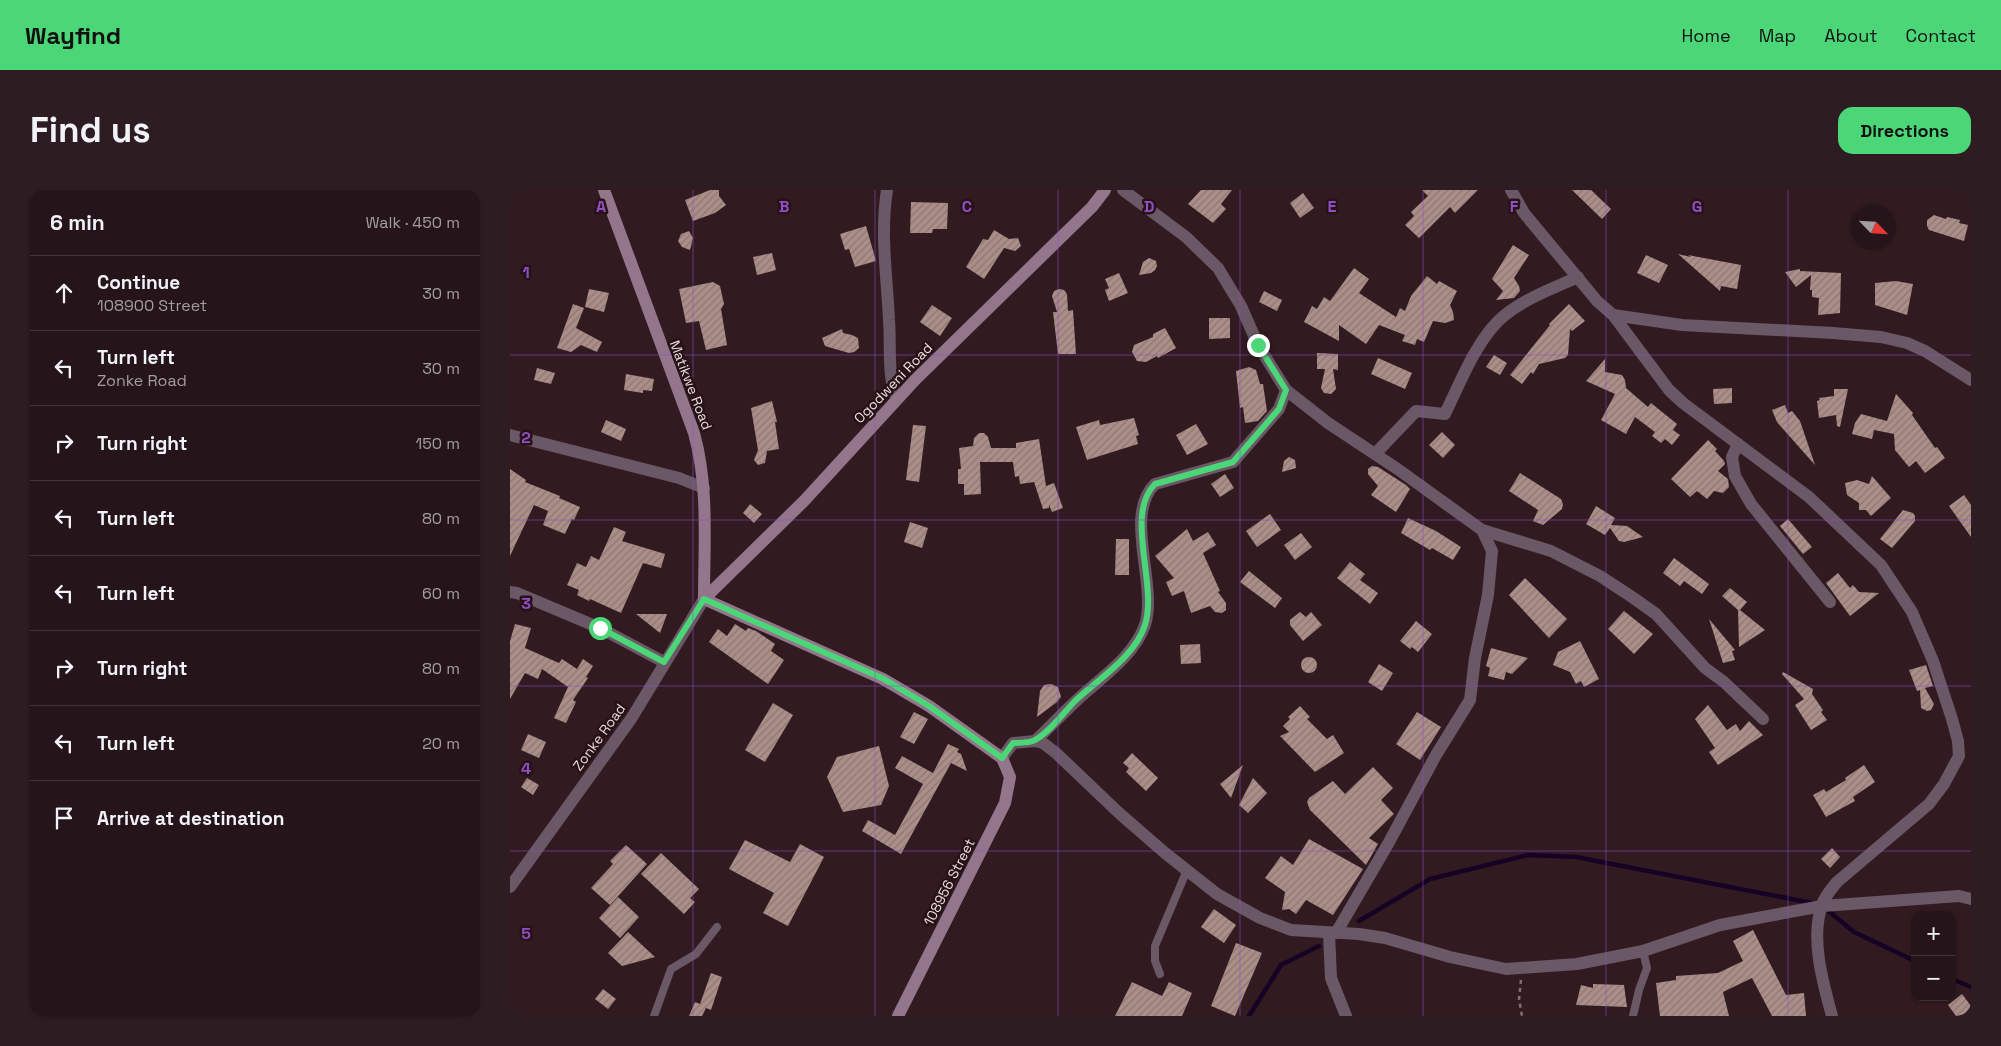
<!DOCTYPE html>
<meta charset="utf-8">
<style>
body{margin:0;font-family:"Space Grotesk",sans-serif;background:#2d1d22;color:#f1f3f6}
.controls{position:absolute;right:15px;bottom:15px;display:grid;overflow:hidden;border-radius:10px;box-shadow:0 1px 4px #0004}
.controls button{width:45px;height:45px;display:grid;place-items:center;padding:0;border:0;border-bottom:1px solid #423338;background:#251419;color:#f1f3f6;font:25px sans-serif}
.compass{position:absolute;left:1341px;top:15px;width:45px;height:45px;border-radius:50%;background:#251419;box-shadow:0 1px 4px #0004;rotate:115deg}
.stop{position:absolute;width:15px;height:15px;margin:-11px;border:4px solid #4bd677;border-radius:50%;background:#fff}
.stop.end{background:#4bd677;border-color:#fff;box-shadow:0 1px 5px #0008}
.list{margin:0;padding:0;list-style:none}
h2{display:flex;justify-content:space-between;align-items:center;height:65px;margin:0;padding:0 20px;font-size:21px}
h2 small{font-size:16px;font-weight:400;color:#a39ea2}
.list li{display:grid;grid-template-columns:32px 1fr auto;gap:15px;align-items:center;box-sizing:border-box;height:75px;padding:0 20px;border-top:1px solid #423338}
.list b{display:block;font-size:19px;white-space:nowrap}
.list p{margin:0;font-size:16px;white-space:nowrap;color:#a39ea2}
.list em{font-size:16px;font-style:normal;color:#a39ea2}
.icon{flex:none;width:28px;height:28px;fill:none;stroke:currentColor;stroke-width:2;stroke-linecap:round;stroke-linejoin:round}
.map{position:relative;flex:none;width:1461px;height:826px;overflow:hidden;border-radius:15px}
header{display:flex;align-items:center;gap:30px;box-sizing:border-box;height:70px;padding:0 25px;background:#4bd677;color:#111}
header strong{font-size:24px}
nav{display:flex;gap:28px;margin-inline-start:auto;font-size:18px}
.intro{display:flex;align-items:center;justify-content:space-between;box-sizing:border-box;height:120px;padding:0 30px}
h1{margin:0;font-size:35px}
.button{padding:12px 22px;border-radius:15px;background:#4bd677;color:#111;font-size:18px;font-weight:700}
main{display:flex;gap:30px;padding:0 30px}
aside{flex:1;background:#251419;border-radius:15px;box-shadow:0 1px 4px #0004}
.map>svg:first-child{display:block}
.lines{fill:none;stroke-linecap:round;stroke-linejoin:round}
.stream{stroke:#150224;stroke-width:4.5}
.building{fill:url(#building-hatch)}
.path{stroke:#847176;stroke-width:2.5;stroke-dasharray:4 4;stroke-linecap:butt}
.lane{stroke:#6b5866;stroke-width:8}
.street{stroke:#6b5866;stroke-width:12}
.secondary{stroke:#94768c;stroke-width:12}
.route{stroke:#4bd677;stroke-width:6}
.grid{fill:none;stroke:#914fc5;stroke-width:1;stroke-opacity:0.55}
.labels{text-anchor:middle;stroke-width:5;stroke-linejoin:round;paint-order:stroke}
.street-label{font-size:14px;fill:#ebdbde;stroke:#271217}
.grid-label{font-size:16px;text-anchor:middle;font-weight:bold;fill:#914fc5;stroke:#271217;stroke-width:5;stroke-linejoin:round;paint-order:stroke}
</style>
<header>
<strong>Wayfind</strong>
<nav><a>Home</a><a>Map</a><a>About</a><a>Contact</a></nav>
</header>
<div class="intro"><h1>Find us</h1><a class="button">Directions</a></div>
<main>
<aside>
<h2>6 min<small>Walk · 450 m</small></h2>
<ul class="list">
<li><svg class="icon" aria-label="ahead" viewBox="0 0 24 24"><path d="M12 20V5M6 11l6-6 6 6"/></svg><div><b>Continue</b><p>108900 Street</p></div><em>30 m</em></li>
<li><svg class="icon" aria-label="left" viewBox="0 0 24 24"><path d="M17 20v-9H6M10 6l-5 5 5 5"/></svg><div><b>Turn left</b><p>Zonke Road</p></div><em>30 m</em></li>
<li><svg class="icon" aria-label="right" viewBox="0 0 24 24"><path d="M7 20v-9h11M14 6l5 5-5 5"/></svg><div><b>Turn right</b></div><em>150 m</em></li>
<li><svg class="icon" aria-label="left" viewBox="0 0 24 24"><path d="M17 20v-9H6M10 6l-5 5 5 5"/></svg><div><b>Turn left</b></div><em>80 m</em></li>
<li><svg class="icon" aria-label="left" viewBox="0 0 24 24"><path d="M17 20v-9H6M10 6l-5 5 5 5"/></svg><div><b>Turn left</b></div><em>60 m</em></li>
<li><svg class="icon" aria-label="right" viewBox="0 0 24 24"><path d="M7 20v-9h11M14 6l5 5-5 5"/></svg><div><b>Turn right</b></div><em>80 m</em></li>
<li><svg class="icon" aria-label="left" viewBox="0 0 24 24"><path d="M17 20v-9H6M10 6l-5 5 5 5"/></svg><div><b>Turn left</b></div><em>20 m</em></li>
<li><svg class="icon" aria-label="arrive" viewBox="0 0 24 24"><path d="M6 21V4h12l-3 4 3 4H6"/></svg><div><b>Arrive at destination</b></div></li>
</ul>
</aside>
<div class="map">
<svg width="1461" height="826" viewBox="0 0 1461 826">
<defs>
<pattern id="building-hatch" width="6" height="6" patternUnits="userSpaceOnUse" patternTransform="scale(1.25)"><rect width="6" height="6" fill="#aa8e87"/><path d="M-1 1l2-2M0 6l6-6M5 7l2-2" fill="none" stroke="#8c7773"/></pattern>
</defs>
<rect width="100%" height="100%" fill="#311b21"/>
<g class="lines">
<g class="stream">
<path d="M1316 719 1344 742 1405 771"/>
<path d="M849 731 920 689 1018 665 1066 667 1302 713"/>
<path d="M1442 789 1461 797"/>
<path d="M739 826 771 775 809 756"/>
</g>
</g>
<g class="building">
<path d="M200 0H209V6L216 15 205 23 183 31 175 10Z"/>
<path d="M691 0H722L711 14 716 19 703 33 678 14Z"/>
<path d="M912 0H968L945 23 940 17 909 48 895 35 904 26 901 22 918 6Z"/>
<path d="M1062 0H1081L1101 19 1092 29Z"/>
<path d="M793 3 804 18 790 28 780 13Z"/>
<path d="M401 12 438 13 437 39H423L422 43H400Z"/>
<path d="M1424 25 1436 29 1437 27 1450 30 1449 33 1458 35 1454 51 1419 40 1417 36V30Z"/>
<path d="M356 36 366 71 345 77 339 59 335 60 330 44Z"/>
<path d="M484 40 499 49 508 48 511 56 505 61 494 58 474 89 456 77 473 49 478 50Z"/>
<path d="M179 41 183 48 180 60 172 57 168 51 171 44Z"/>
<path d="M1003 55 1019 65 1004 88 1009 96 1010 101 1004 108 986 110 993 101 982 89Z"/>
<path d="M262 63 266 80 247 85 243 67Z"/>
<path d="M1168 64 1181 67 1178 65 1231 75 1227 99 1211 96 1210 101Z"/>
<path d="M1136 65 1158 75 1149 93 1127 83Z"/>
<path d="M639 68 646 71 647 76 645 80 641 83 629 85 633 72Z"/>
<path d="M844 78 859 89 849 103 886 127 890 118 895 121 901 106 917 86 927 94 929 91 947 101 940 115 943 122 944 130 935 133 923 131 914 152 907 149 905 155 892 151 895 145 869 135 856 154 829 135V151L794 132 802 116 807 119 814 107 820 111Z"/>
<path d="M1290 79V81L1331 83 1330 123 1308 125 1309 108 1302 107V100H1300L1301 85 1286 97 1275 82Z"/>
<path d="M609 83 618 103 599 111 595 100 599 98 595 89Z"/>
<path d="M1386 91 1403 94 1397 125 1365 115V93Z"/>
<path d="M203 92 210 96 214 114 211 119 217 155 196 160 189 131 176 133 169 99Z"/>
<path d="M79 99 99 103 94 122 75 117Z"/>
<path d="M549 99 554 100 557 104 558 121 563 120 566 164H548L543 122H547L542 106 544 101Z"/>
<path d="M754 101 772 110 767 121 749 112Z"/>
<path d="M63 114 74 118 66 138 92 152 87 162 71 155 61 162 47 158Z"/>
<path d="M1059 114 1075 131 1062 141 1060 139 1058 165 1055 168 1029 174 1023 184 1021 182 1012 194 1000 185 1040 135 1039 134Z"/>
<path d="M422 115 442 128 430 146 410 132Z"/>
<path d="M699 128H720V148L699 149Z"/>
<path d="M655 138 666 158 648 168 647 166 636 172 627 171 622 162 624 155 643 147V144Z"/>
<path d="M332 139 333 143 342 145 348 148 349 158 344 162 339 163 315 156 312 148Z"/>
<path d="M807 163 828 164V180L823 179 826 199 821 204 814 203 811 198 815 179H807Z"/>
<path d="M984 165 997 173 990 185 976 177Z"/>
<path d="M868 168 902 183 895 199 861 184Z"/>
<path d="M1095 169V182L1112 185 1115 190 1116 198 1138 217 1141 213 1167 234 1163 240 1170 245 1162 255 1155 249 1151 253 1142 246 1145 242 1125 227 1116 244 1091 230 1105 204 1076 191Z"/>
<path d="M739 177 746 180 750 194H753L757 221 748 231 735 233 733 217 730 218 726 181Z"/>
<path d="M27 178 45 183 41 194 24 190Z"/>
<path d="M116 184 144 189 142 201 133 200V203L114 200Z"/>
<path d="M1222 198V213L1204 214 1203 199Z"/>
<path d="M1324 199H1338L1330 237 1327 236 1326 225 1309 228 1307 211 1310 210 1309 208 1324 206Z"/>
<path d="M1386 204 1403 223 1402 225 1425 258 1427 257 1435 268 1415 283 1406 271 1399 277 1385 260 1384 244 1364 240 1362 249 1342 244 1345 233 1351 224 1377 231Z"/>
<path d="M262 211 267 232H265L269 259 257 261 255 273 248 275 244 270 248 260 241 218Z"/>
<path d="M1275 215 1278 223 1282 221 1290 231 1305 275 1267 232 1262 220Z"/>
<path d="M624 228 629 245 626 246 628 254 577 270 566 237 589 230 590 235Z"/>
<path d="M96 230 116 239 111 251 91 242Z"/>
<path d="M686 234 698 254 677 265 666 245Z"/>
<path d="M403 235 416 236 409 292 396 290Z"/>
<path d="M932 242 945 255 933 268 919 255Z"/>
<path d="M469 243H474L478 247 481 258H506V253L529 249 536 296 544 293 553 318 542 322 539 315V318L533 319 524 292 510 294 509 286 505 287 503 272H470L471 304 454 305V294H448V279H451L449 258 463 256 464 248Z"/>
<path d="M1198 250 1207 259 1205 261 1214 271 1215 274 1208 281 1218 289 1219 297 1213 303 1204 301 1197 309 1187 301 1180 307 1161 289Z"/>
<path d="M779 267 785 270 786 278 772 282 774 271Z"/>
<path d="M862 276 868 277 896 295 900 299 886 322 861 305 868 296 858 284V279Z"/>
<path d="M0 279 16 290 15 292 50 306 49 308 70 317 64 330 62 329 55 344 33 335 38 321 24 315 0 366Z"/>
<path d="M1010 283 1051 309 1053 314 1052 319 1033 335 1023 331 1028 320 999 301Z"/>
<path d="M715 284 724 298 710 307 701 294Z"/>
<path d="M1362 286 1381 308 1361 326 1356 320H1349V313L1337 305 1335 293 1347 290 1359 294Z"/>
<path d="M1454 305 1461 315V347L1439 316Z"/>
<path d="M240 314 252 324 244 333 233 323Z"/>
<path d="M1086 316 1105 328 1101 335 1117 336 1133 347 1114 352 1109 351 1100 338 1095 345 1076 334Z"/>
<path d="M1393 320 1403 323 1405 326V331L1382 358 1370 349Z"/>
<path d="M760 324 771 340 747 357 736 341Z"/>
<path d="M898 328 926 341 951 357 943 370 922 358 920 360 891 343Z"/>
<path d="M1278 329 1302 357 1293 364 1270 336Z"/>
<path d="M400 332 418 338 412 358 394 352Z"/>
<path d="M104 337 116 342 112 351 155 364 151 378 133 373 111 423 80 409 79 411 67 405 69 400 57 395 67 373 76 377 81 366 89 370Z"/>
<path d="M677 339 683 351 698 342 706 355 693 363 710 401 708 402 716 413V420L712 423 705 422 700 416 681 423 674 401 662 406 656 392 664 388 645 366Z"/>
<path d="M791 343 802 357 785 370 774 355Z"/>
<path d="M606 349H619V385H605Z"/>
<path d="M1164 368 1199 394 1192 404 1174 391 1170 396 1153 383Z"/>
<path d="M840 372 855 384 850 390 868 403 860 414 827 388Z"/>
<path d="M739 381 772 408 765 418 730 392Z"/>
<path d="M1328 383 1340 398 1343 395 1349 402 1369 403 1340 426 1316 393Z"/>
<path d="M1015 388 1057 429 1039 448 999 405Z"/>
<path d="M1220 398 1237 412 1230 420 1255 440 1229 457 1228 420 1212 406Z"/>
<path d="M1114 421 1143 444 1124 464 1098 439Z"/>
<path d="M790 422 796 427 801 422 812 435 793 451 780 435V430Z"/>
<path d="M126 424H157L150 443Z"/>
<path d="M1199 429 1225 460 1222 461 1225 470 1213 473Z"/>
<path d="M906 431 922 444 908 462 902 457 900 459 890 451Z"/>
<path d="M5 434 21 438 15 458 49 473 52 469 67 479 73 469 83 476 76 487 78 488 63 510 66 512 56 533 44 528 58 497 32 479 28 489 15 483 0 509V451Z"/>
<path d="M225 434 236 441 238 438 246 441 265 454 261 461 274 470 258 494 199 452 208 439 217 446Z"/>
<path d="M1070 451 1089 489 1074 497 1071 491 1066 494 1060 482 1043 475 1048 462Z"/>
<path d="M690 454 691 473 671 474 670 455Z"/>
<path d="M981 458 1018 468 1002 484 996 482 994 490 978 486 980 478 976 476Z"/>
<circle cx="799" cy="475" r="8"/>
<path d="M869 474 883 483 872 501 858 492Z"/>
<path d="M1416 475 1423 496 1415 498 1424 514 1421 520 1417 521 1411 518 1410 500 1407 501 1399 480Z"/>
<path d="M1273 482 1303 499 1302 504 1313 520 1311 522 1317 530 1301 540 1285 515 1294 509 1272 484Z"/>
<path d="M541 494 548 497 551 507 547 512 527 527 530 501 534 495Z"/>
<path d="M263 513 283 525 255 572 235 560Z"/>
<path d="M1198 515 1217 540 1226 534 1230 541 1239 531 1253 545 1208 575 1199 562 1205 558 1185 529Z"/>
<path d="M790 516 800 527 797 529 817 549 823 545 834 563 805 582 770 546 779 542 773 536 780 529 778 527Z"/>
<path d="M404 522 418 529 404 554 390 547Z"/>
<path d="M907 522 931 537 910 570 886 554Z"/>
<path d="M18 544 36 552 29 568 11 560Z"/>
<path d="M438 554 449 559 447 562 451 564 457 581 441 573 391 664 352 641 358 630 385 645 413 594 385 578 392 566 423 583Z"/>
<path d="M369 556 379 596 371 615 333 622 317 587 327 567Z"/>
<path d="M622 563 648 588 636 601 616 582 619 578 613 573Z"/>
<path d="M733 575 721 608 710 594Z"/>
<path d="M1354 575 1365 592 1343 607 1345 611 1316 627 1303 605 1314 599 1316 602 1336 590 1335 588Z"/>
<path d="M863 577 883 598 871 610 884 624 859 648 868 654 856 675 800 620 797 612 799 608 823 591 835 604Z"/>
<path d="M17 588 29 595 23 605 11 597Z"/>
<path d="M743 588 757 603 738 623 729 615Z"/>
<path d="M799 649 853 679 823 725 796 710 786 724 779 719 772 720 775 702 755 688 771 666 783 675Z"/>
<path d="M235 650 280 672 290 654 314 667 278 736 253 723 264 703 219 679Z"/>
<path d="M116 655 137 674 100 715 81 698 103 674 100 671Z"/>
<path d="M1322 658 1330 667 1320 678 1311 669Z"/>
<path d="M151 663 189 699 180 708 185 712 174 724 131 684Z"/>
<path d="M108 707 129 727 110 748 89 728Z"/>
<path d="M704 719 726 735 714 753 691 737Z"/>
<path d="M1243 740 1276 805 1294 803 1296 826H1262L1242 788 1213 802 1219 826H1150L1146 793 1166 790V786L1208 783 1233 771 1223 751Z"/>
<path d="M118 742 145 767 112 776 98 763Z"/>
<path d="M726 753 752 763 725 826 701 816Z"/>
<path d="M201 783 212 787 201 820 196 818 192 826H179L185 812 190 814Z"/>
<path d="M622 792 652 806 659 792 682 803 672 826H605Z"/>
<path d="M1083 794 1114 795 1117 817 1066 815 1071 795 1083 798Z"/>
<path d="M93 799 106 809 98 819 85 809Z"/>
<path d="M1452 804 1461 816V826H1446L1438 815Z"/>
</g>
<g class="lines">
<path class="path" d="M1011 790 1009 809 1012 826"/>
<g class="lane">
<path d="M650 784 645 771V756L677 680"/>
<path d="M144 826 161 779 186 764 207 737"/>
<path d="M1123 826 1129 800 1137 778 1133 761"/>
</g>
<g class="street">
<path d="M377 0C370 44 377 86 379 130 381 154 377 188 387 209"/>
<path d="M613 0 676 47 708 78 731 116 748 155 776 200 818 233 889 280 972 340 982 361 978 405 965 468 960 510 926 565 878 654 826 743"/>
<path d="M1001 0 1014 23 1087 111 1103 125 1159 200 1173 213 1299 307 1371 375 1402 422 1423 471 1442 529 1448 551 1449 566 1434 594 1419 614 1327 692C1321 699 1315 706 1312 715 1300 748 1313 793 1322 826"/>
<path d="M1103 125 1172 135 1323 143 1371 147 1397 153 1415 161 1461 190"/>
<path d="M0 245 169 288 194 298"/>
<path d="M1228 254 1222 267 1225 286 1241 314 1320 412"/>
<path d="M865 264 906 221 935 224C950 193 968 146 995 125 1016 108 1044 98 1068 87"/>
<path d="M972 340 1041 361 1090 386 1122 407 1146 424 1195 478 1214 492 1253 529"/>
<path d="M0 402 7 403 90 438 154 472"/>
<path d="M525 551C539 538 552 524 566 511 590 488 623 468 635 435 648 395 613 325 645 294L723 272 769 219 776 200"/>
<path d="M492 568 503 553 525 551 533 553 546 563 609 623 655 663 707 704 750 728 781 740 849 744 875 748 940 767 996 779 1067 774 1133 761 1210 735 1312 716 1449 706 1461 709"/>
<path d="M0 697 121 529 194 409"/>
<path d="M819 743 821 788 836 826"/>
</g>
<g class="secondary">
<path d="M94 0 184 243C199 297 194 354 194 409"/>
<path d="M194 409 373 489 419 516 492 568 500 587 495 613 388 826"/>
<path d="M194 409 294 311 405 190 582 17 595 0"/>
</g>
</g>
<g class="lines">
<path class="route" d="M90 438 154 472 194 409 374 489 419 516 492 568 503 553C509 553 520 553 525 550 540 542 554 522 566 510 590 488 625 466 635 435 648 394 614 325 645 294L723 272 769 219 776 200 748 155"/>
</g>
<path class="grid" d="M183 0V826M365 0V826M548 0V826M730 0V826M913 0V826M1096 0V826M1278 0V826M0 165H1461M0 330H1461M0 496H1461M0 661H1461"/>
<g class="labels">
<g class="street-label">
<text transform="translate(383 193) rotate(-46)" y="5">Ogodweni Road</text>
<text transform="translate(181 195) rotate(69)" y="5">Matikwe Road</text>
<text transform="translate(89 547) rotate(-54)" y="5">Zonke Road</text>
<text transform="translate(439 692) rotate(-63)" y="5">108956 Street</text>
</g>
</g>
<g class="grid-label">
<text x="91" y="22">A</text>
<text x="274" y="22">B</text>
<text x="457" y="22">C</text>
<text x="639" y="22">D</text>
<text x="822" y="22">E</text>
<text x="1004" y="22">F</text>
<text x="1187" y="22">G</text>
<text x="16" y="88">1</text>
<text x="16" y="253">2</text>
<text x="16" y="419">3</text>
<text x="16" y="584">4</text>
<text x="16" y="749">5</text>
</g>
</svg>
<div class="controls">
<button>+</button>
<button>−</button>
</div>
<svg class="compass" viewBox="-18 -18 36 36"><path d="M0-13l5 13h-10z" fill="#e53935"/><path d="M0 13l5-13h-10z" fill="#a39ea2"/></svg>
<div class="stop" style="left:90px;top:438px"></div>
<div class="stop end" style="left:748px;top:155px"></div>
</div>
</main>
